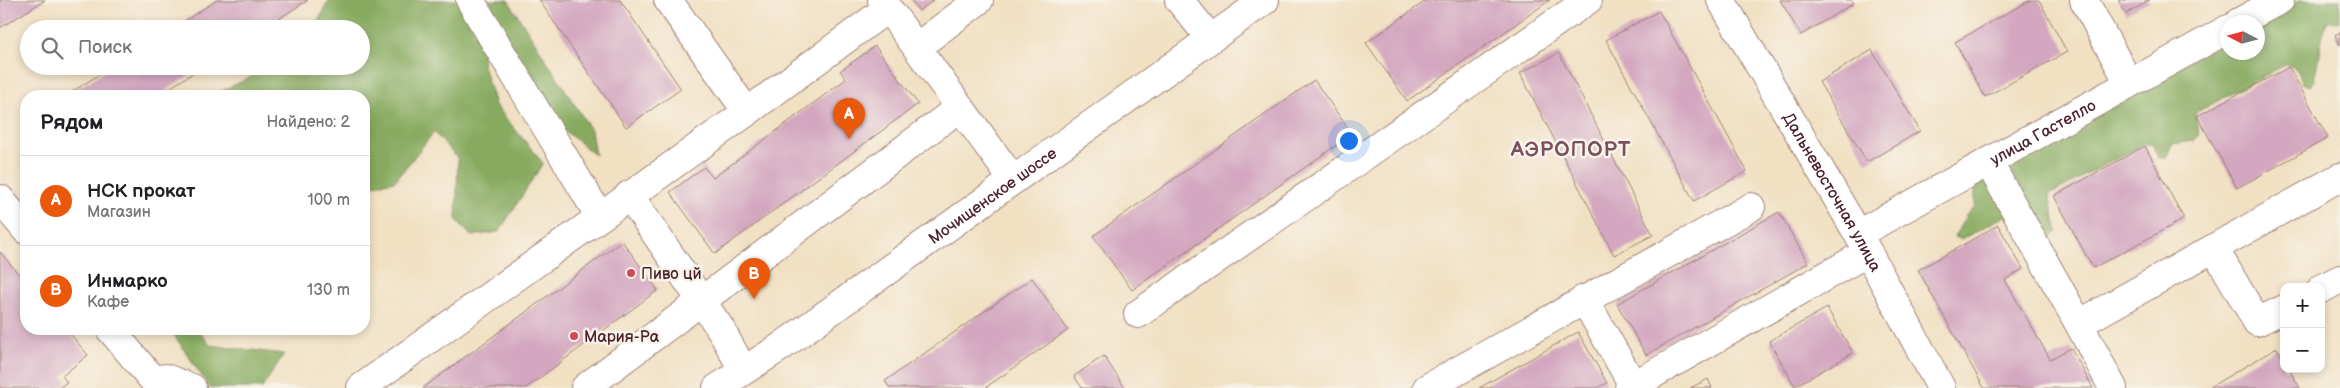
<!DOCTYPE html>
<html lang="ru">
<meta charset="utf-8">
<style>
body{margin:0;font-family:"Balsamiq Sans",sans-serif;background:#f2f2f2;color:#202124}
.controls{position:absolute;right:15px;bottom:15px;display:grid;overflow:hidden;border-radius:10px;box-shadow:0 2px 8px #0003}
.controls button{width:45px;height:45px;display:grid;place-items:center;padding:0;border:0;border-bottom:1px solid #e0e0e0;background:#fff;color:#202124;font:25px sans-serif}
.compass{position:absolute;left:2220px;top:15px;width:45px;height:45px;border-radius:50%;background:#fff;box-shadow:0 2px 8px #0003;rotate:276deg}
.you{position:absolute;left:1348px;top:140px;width:18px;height:18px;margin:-12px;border:4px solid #fff;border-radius:50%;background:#1a73e8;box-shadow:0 0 0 8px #1a73e833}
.badge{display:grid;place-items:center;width:32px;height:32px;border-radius:50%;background:#ea580c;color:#fff;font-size:16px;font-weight:700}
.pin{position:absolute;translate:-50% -41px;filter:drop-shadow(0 1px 2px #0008)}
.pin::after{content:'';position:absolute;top:26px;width:18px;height:15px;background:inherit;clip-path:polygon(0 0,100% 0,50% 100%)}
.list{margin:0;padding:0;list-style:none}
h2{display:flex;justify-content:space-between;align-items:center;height:65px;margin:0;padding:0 20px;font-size:21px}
h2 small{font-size:16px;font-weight:400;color:#757577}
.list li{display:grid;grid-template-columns:32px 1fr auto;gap:15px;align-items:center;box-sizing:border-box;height:90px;padding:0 20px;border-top:1px solid #e0e0e0}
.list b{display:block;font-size:19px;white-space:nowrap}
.list p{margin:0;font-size:16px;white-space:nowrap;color:#757577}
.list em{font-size:16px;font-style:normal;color:#757577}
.icon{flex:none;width:28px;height:28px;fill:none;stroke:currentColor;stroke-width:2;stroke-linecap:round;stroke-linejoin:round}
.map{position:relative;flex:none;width:2340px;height:388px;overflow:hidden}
.search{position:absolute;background:#fff;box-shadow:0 2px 8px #0003;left:20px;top:20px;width:350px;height:55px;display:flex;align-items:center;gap:12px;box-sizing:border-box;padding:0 18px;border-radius:28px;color:#757577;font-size:19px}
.panel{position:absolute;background:#fff;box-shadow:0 2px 8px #0003;left:20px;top:90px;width:350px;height:245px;border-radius:20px}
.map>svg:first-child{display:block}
.forest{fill:#86aa5f;stroke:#686445}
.building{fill:#d3a7c0}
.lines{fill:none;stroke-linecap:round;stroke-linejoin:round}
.minor-casing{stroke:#9e8076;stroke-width:30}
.major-casing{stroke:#9e8076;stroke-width:30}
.minor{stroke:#fff;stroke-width:28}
.major{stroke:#fff;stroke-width:28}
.poi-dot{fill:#d1495b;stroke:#f7f3e8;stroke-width:2}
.labels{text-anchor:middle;stroke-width:5;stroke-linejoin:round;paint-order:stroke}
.street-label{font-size:16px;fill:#4a1f2b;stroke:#f7f3e8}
.poi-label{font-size:16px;fill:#4a1f2b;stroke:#f7f3e8;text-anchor:start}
.district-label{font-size:21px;font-weight:bold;letter-spacing:1px;fill:#7a4f5f;stroke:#f7f3e8}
</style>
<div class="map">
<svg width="2340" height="388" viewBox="0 0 2340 388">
<rect width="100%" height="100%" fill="#f7f3e8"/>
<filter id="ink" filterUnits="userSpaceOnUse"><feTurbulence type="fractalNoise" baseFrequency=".02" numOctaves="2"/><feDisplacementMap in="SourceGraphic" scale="10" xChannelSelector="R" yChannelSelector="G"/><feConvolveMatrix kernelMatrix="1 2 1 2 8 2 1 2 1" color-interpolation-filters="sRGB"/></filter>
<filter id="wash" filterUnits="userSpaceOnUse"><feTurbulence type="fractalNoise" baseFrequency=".0096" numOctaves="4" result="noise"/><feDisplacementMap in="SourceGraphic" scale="20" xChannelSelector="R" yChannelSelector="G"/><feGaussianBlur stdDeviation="1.12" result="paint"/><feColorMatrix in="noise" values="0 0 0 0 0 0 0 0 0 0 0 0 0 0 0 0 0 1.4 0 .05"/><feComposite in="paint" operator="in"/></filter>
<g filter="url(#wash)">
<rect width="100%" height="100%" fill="#f1e0c2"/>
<g class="forest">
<path d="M329 0H508L591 130 595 155 551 120 499 38 482 50 483 65 495 105 543 163 499 232 471 236 456 219 458 159 434 132 395 181 364 187V96H211L274 66H361V29H314Z"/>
<path d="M2300 0H2340V22L2328 21 2324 28 2314 81 2309 86 2302 83C2299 73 2297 65 2285 65L2195 113 2199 134 2194 141 2172 144 2166 158H2158L2152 144H2144L2049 195 2058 232 2037 246 2005 216 1962 239 1954 237 1967 214 1975 206V180L2227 40 2228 52H2258V24Z"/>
<path d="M170 329H197L210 345 284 354 262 388H210Z"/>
</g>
<g id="blocks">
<g class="building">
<path d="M0 0H45L0 28Z"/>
<path d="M217 0H308L263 29H172Z"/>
<path d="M539 0H620L681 89 626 127Z"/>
<path d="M911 0H934L919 11Z"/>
<path d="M1427 0H1550L1407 101 1366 43Z"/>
<path d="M1780 0H1852L1854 3 1801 35Z"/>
<path d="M2031 0H2039L2067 52 1985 97 1955 42Z"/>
<path d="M2118 0H2150L2126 14Z"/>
<path d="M1659 11 1747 171 1694 201 1606 40Z"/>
<path d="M2340 32V45L2335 35Z"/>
<path d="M875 46 918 104 715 254 670 192 704 167 713 178 846 79 840 71Z"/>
<path d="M1872 50 1920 131 1867 162 1819 82Z"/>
<path d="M1559 53 1653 235 1614 255 1520 73Z"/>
<path d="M113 66H204L157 96H65Z"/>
<path d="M2289 67 2328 138 2237 188 2197 116Z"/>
<path d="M1314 80 1352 134 1132 290 1093 236Z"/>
<path d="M2145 146 2184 219 2093 268 2054 196Z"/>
<path d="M1779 212 1808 263 1646 355 1617 304Z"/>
<path d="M1998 225 2023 269 2005 280 2050 359 2071 348 2093 388H1984L1918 270Z"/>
<path d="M622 241 658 290 526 388H423Z"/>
<path d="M0 252 26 283V329H66L88 355 62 376 67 382 59 388H0Z"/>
<path d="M1032 278 1068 330 985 388H890L885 381Z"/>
<path d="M1827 308 1853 353 1795 386 1769 341Z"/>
<path d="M1578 332 1607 383 1597 388H1479Z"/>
<path d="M2277 348 2284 360V369H2289L2300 388H2208Z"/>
<path d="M1104 356 1125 388H1082L1074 376Z"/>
<path d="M1708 379 1712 388H1690Z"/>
</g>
</g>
</g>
<g filter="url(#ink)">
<use href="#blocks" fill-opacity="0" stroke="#9e8076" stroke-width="1"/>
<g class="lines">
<defs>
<g id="minor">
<path d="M470 0 600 217"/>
<path d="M668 0 747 112 888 8"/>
<path d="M882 0 1013 180"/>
<path d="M1179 0 1210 38"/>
<path id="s1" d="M1721 0 1858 234 1941 388"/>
<path d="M2084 0 2129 83"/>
<path d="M2239 22 2280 0"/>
<path d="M917 47 979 0"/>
<path d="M1989 163 2079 324 2340 177"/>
<path d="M629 195 720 328 743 370"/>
<path d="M0 199 26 230"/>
<path id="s2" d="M1858 234 2228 29"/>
<path d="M2214 248 2257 322 2284 309"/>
<path d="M2321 289 2340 279"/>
<path d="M1584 299 1633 385"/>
<path d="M1138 314 1588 0"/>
<path d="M2079 324 2113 388"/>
<path d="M110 329 153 380 165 378 192 388"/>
<path d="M361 388 747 112"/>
<path d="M585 388 959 108"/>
<path d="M1427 388 1751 207"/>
<path d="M1629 388 1868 252"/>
</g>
<g id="major">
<path id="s3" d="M717 388 779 348 1265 0"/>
</g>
</defs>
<use href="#minor" class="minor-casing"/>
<use href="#major" class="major-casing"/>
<use href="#minor" class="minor"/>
<use href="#major" class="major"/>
</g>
</g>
<g class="poi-dot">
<circle cx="631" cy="273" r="5"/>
<circle cx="574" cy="336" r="5"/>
</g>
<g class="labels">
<g class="street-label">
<text dy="6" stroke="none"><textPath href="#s2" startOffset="211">улица Гастелло</textPath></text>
<text dy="6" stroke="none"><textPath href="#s1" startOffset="222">Дальневосточная улица</textPath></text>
<text dy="6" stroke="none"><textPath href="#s3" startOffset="336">Мочищенское шоссе</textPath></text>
</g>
<g class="poi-label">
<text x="641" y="279">Пиво цй</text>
<text x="584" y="342">Мария-Ра</text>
</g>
<g class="district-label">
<text x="1571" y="156">АЭРОПОРТ</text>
</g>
</g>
</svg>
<div class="controls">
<button>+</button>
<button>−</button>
</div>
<svg class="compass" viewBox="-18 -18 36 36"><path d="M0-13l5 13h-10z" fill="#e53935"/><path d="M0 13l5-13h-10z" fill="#757577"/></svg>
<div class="you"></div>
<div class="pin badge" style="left:849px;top:139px">A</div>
<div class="pin badge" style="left:754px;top:299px">B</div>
<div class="search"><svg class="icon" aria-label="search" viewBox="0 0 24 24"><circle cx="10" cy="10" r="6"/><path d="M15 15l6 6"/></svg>Поиск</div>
<section class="panel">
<h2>Рядом<small>Найдено: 2</small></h2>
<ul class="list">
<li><span class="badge">A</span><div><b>НСК прокат</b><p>Магазин</p></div><em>100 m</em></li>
<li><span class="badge">B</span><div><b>Инмарко</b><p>Кафе</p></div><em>130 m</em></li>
</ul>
</section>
</div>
